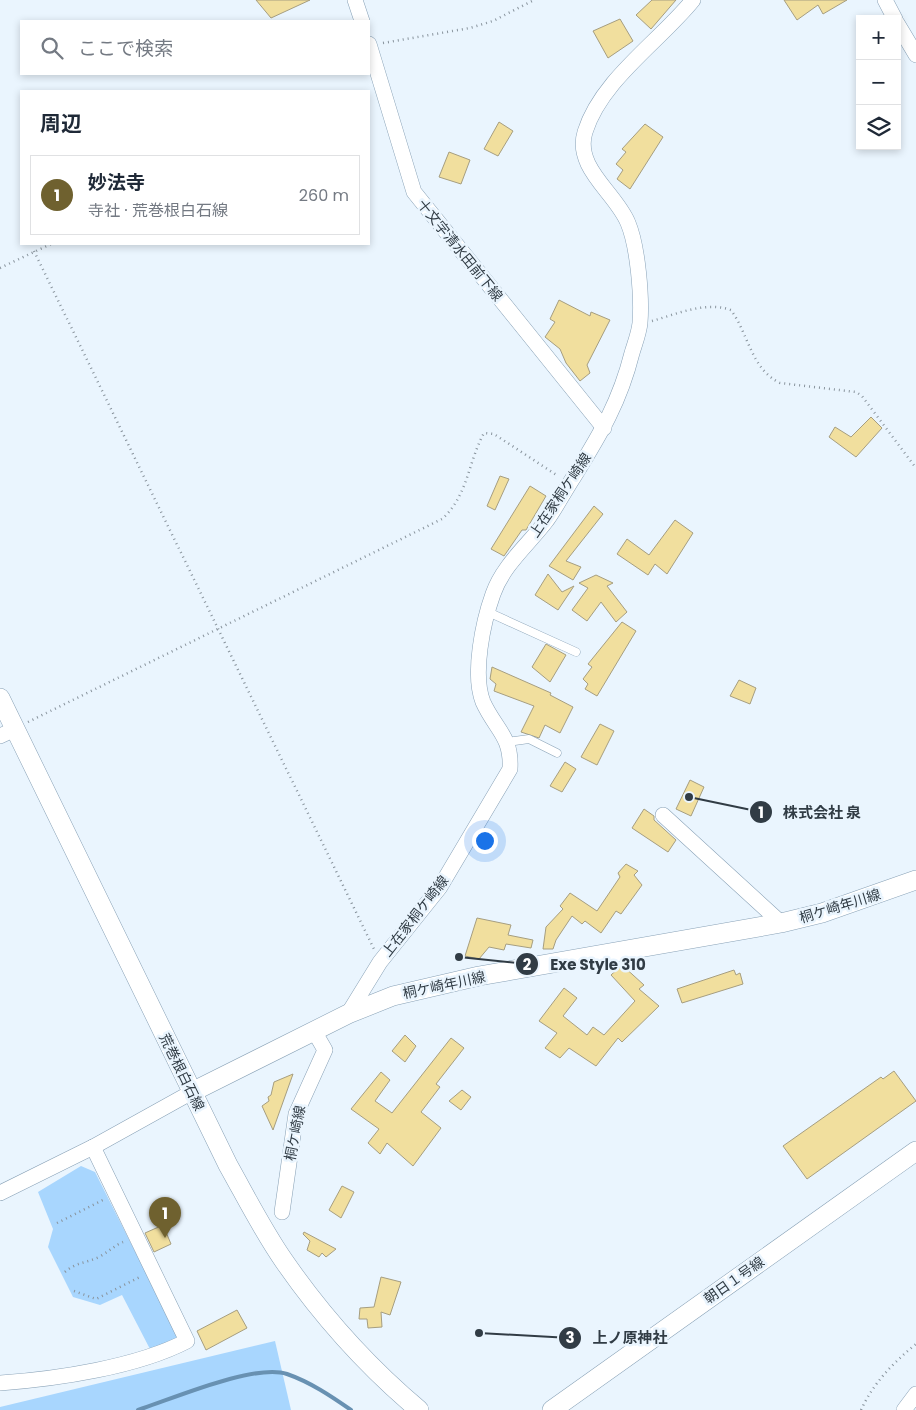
<!DOCTYPE html>
<html lang="ja">
<meta charset="utf-8">
<style>
body{margin:0;font-family:Poppins,"Noto Sans JP",sans-serif;background:#f2f2f3;color:#1f2937}
.controls{position:absolute;right:15px;top:15px;display:grid;overflow:hidden;border-radius:0px;box-shadow:0 2px 8px #0003}
.controls button{width:45px;height:45px;display:grid;place-items:center;padding:0;border:0;border-bottom:1px solid #e0e1e3;background:#fff;color:#1f2937;font:25px sans-serif}
.you{position:absolute;left:484px;top:840px;width:18px;height:18px;margin:-12px;border:4px solid #fff;border-radius:50%;background:#1a73e8;box-shadow:0 0 0 8px #1a73e833}
.badge{display:grid;place-items:center;width:32px;height:32px;border-radius:50%;background:#6f612f;color:#fff;font-size:16px;font-weight:700}
.pin{position:absolute;translate:-50% -41px;filter:drop-shadow(0 1px 2px #0008)}
.pin::after{content:'';position:absolute;top:26px;width:18px;height:15px;background:inherit;clip-path:polygon(0 0,100% 0,50% 100%)}
.list{margin:0;padding:0;list-style:none}
h2{display:flex;justify-content:space-between;align-items:center;height:65px;margin:0;padding:0 20px;font-size:21px}
h2 small{font-size:16px;font-weight:400;color:#747a83}
.list li{display:grid;grid-template-columns:32px 1fr auto;gap:15px;align-items:center;box-sizing:border-box;height:80px;margin:0 10px 10px;padding:0 10px;border:1px solid #e0e1e3;border-radius:0px}
.list b{display:block;font-size:19px;white-space:nowrap}
.list p{margin:0;font-size:16px;white-space:nowrap;color:#747a83}
.list em{font-size:16px;font-style:normal;color:#747a83}
.icon{flex:none;width:28px;height:28px;fill:none;stroke:currentColor;stroke-width:2;stroke-linecap:round;stroke-linejoin:round}
.map{position:relative;flex:none;width:916px;height:1410px;overflow:hidden}
.search{position:absolute;background:#fff;box-shadow:0 2px 8px #0003;left:20px;top:20px;width:350px;height:55px;display:flex;align-items:center;gap:12px;box-sizing:border-box;padding:0 18px;border-radius:0px;color:#747a83;font-size:19px}
.panel{position:absolute;background:#fff;box-shadow:0 2px 8px #0003;left:20px;top:90px;width:350px;height:155px;border-radius:0px}
.map>svg:first-child{display:block}
.green{fill:#a8d6fe}
.lines{fill:none;stroke-linecap:round;stroke-linejoin:round}
.stream{stroke:#6891b2;stroke-width:4}
.building{fill:#f1df9e;stroke:#a69e80}
.service-casing{stroke:#88a1b6;stroke-width:9}
.minor-casing{stroke:#88a1b6;stroke-width:16}
.tertiary-casing{stroke:#88a1b6;stroke-width:20}
.path{stroke:#89949d;stroke-width:2.5;stroke-dasharray:1 4;stroke-linecap:butt}
.service{stroke:#fff;stroke-width:8}
.minor{stroke:#fff;stroke-width:15}
.tertiary{stroke:#fff;stroke-width:19}
.labels{text-anchor:middle;stroke-width:5;stroke-linejoin:round;paint-order:stroke}
.street-label{font-size:14px;fill:#313c45;stroke:#eaf5fe}
.leader{fill:none;stroke:#313c45;stroke-width:2}
.callout-dot{fill:#313c45;stroke:#eaf5fe;stroke-width:2}
.mark-label{font-size:15px;text-anchor:middle;font-weight:bold;fill:#fff}
.callout-label{font-size:15px;text-anchor:middle;font-weight:bold;fill:#313c45;stroke:#eaf5fe;stroke-width:5;stroke-linejoin:round;paint-order:stroke}
</style>
<div class="map">
<svg width="916" height="1410" viewBox="0 0 916 1410">
<rect width="100%" height="100%" fill="#eaf5fe"/>
<g class="green">
<path d="M81 1166 95 1172 180 1341 151 1351 122 1295 100 1305 73 1297 48 1247 53 1229 38 1192Z"/>
<path d="M275 1341 291 1410H0V1407Z"/>
</g>
<g class="lines">
<path class="stream" d="M138 1410C172 1399 255 1363 287 1374 310 1382 331 1396 351 1410"/>
</g>
<g class="building">
<path d="M256 0H310L271 18Z"/>
<path d="M652 0H676L651 29 636 15Z"/>
<path d="M784 0H847L823 14 818 5 797 20Z"/>
<path d="M620 19 633 41 608 58 593 31Z"/>
<path d="M499 122 513 131 498 156 484 149Z"/>
<path d="M645 124 663 137 630 189 617 179 623 170 616 164 626 152 622 149Z"/>
<path d="M449 152 470 160 461 184 439 177Z"/>
<path d="M559 300 590 316 591 312 610 320 587 365 590 373 580 381 566 363 560 349 545 337 555 322 550 319Z"/>
<path d="M871 417 882 428 856 457 829 437 835 427 851 437Z"/>
<path d="M500 476 509 479 495 510 487 506Z"/>
<path d="M530 486 546 496 526 530H522L504 556 491 549Z"/>
<path d="M594 506 603 514 566 561 581 567 573 580 549 566Z"/>
<path d="M675 520 693 533 667 574 655 564 648 575 617 554 627 539 649 555Z"/>
<path d="M548 574 562 592 574 586 558 610 535 595Z"/>
<path d="M596 575 613 583 607 586 627 612 616 622 601 602 587 621 572 610 588 588 579 583Z"/>
<path d="M622 622 636 631 597 696 585 689 588 684 583 679 592 667 588 664Z"/>
<path d="M546 644 566 655 550 682 532 667Z"/>
<path d="M492 667 551 693 550 695 573 707 560 733 545 725 539 738 521 732 534 706 494 691 496 684 490 679Z"/>
<path d="M739 680 756 688 750 704 730 696Z"/>
<path d="M600 724 614 731 597 765 581 757Z"/>
<path d="M565 762 576 769 562 792 550 786Z"/>
<path d="M690 780 704 787 691 816 676 809Z"/>
<path d="M644 809 654 816V820L676 840 668 852 632 828Z"/>
<path d="M626 864 638 871 634 875 642 885 621 914 616 911 601 933 585 921 582 924 572 916 556 940 553 949H543L546 927 563 909 560 906 570 893 597 911 620 877 618 873Z"/>
<path d="M477 918 511 925 508 935 533 940 531 948 506 944 504 950 489 947 479 959 465 956Z"/>
<path d="M622 965 644 985 639 989 659 1006 622 1042 618 1038 596 1066 569 1048 560 1058 545 1048 557 1033 539 1021 564 988 577 998 563 1016 587 1035 593 1027 604 1035 635 1001 611 975Z"/>
<path d="M734 970 736 975 740 973 743 984 682 1003 677 989Z"/>
<path d="M405 1035 416 1046 405 1062 392 1051Z"/>
<path d="M451 1038 464 1048 436 1084 440 1087 421 1112 441 1128 413 1166 387 1143 380 1154 368 1143 379 1129 351 1109 381 1072 390 1080 375 1101 392 1113Z"/>
<path d="M894 1071 916 1101 807 1179 783 1146 881 1077 883 1079Z"/>
<path d="M293 1074 273 1130 262 1106 269 1101 268 1097 271 1095 274 1082Z"/>
<path d="M462 1090 471 1097 461 1110 449 1101Z"/>
<path d="M342 1186 354 1192 341 1218 329 1210Z"/>
<path d="M163 1225 171 1244 154 1252 145 1233Z"/>
<path d="M304 1232 336 1249 326 1257 322 1253 319 1257 307 1250 310 1241 303 1234Z"/>
<path d="M381 1277 401 1282 390 1315 381 1312 382 1327 368 1328 367 1319H359L360 1308 374 1307Z"/>
<path d="M237 1310 247 1328 206 1350 197 1331Z"/>
</g>
<g class="lines">
<defs>
<g id="service">
<path d="M488 612 576 652"/>
<path d="M507 742 529 739 557 753"/>
</g>
<g id="minor">
<path d="M355 0 362 21"/>
<path d="M885 0 895 19"/>
<path d="M897 23 916 55"/>
<path d="M369 44 414 192 604 428"/>
<path d="M0 736 15 729"/>
<path d="M663 815 781 923"/>
<path d="M348 1014 380 962 440 887 510 769C512 736 495 729 483 702 472 674 483 622 493 594 503 565 529 544 547 520 557 506 565 490 575 475 601 433 620 401 632 353 635 343 639 333 640 323 642 297 638 247 628 223 616 193 574 168 585 132 601 80 660 41 693 0"/>
<path d="M0 1193 93 1147 192 1092"/>
<path d="M282 1212 296 1114 325 1050 314 1031"/>
<path d="M0 1383C57 1379 137 1367 187 1341L93 1147"/>
<path d="M904 1410 916 1394"/>
</g>
<g id="tertiary">
<path d="M0 698 228 1165C246 1197 263 1231 284 1261 322 1316 368 1367 419 1410"/>
<path d="M192 1092 348 1014 393 996 479 976 781 923 822 913 916 880"/>
<path d="M552 1410 916 1151"/>
</g>
</defs>
<use href="#service" class="service-casing"/>
<use href="#minor" class="minor-casing"/>
<use href="#tertiary" class="tertiary-casing"/>
<g class="path">
<path d="M383 43 470 28 493 21 534 0"/>
<path d="M34 251 374 949"/>
<path d="M0 268 51 244"/>
<path d="M652 321C677 314 705 301 731 310 749 335 751 369 780 383L856 392 862 396 916 468"/>
<path d="M28 722 442 519C468 496 468 462 484 433L494 434 558 476"/>
<path d="M57 1223 103 1200"/>
<path d="M65 1272C76 1262 87 1263 99 1257 108 1252 114 1246 123 1242"/>
<path d="M74 1291 96 1299 140 1277"/>
<path d="M861 1410C874 1382 893 1363 916 1344"/>
</g>
<use href="#service" class="service"/>
<use href="#minor" class="minor"/>
<use href="#tertiary" class="tertiary"/>
</g>
<g class="labels">
<g class="street-label">
<text transform="translate(460 250) rotate(51)" y="5">十文字清水田前下線</text>
<text transform="translate(560 495) rotate(-56)" y="5">上在家桐ケ崎線</text>
<text transform="translate(840 906) rotate(-17)" y="5">桐ケ崎年川線</text>
<text transform="translate(415 916) rotate(-52)" y="5">上在家桐ケ崎線</text>
<text transform="translate(444 985) rotate(-12)" y="5">桐ケ崎年川線</text>
<text transform="translate(182 1072) rotate(64)" y="5">荒巻根白石線</text>
<text transform="translate(295 1133) rotate(-79)" y="5">桐ケ崎線</text>
<text transform="translate(734 1280) rotate(-35)" y="5">朝日１号線</text>
</g>
</g>
<path class="leader" d="M689 797L761 812M459 957L527 964M479 1333L570 1338"/>
<g class="callout-dot">
<circle cx="689" cy="797" r="5"/>
<circle cx="459" cy="957" r="5"/>
<circle cx="479" cy="1333" r="5"/>
<circle cx="761" cy="812" r="12"/>
<circle cx="527" cy="964" r="12"/>
<circle cx="570" cy="1338" r="12"/>
</g>
<g class="mark-label">
<text x="761" y="818">1</text>
<text x="527" y="970">2</text>
<text x="570" y="1343">3</text>
</g>
<g class="callout-label">
<text x="822" y="818">株式会社 泉</text>
<text x="598" y="970">Exe Style 310</text>
<text x="630" y="1343">上ノ原神社</text>
</g>
</svg>
<div class="controls">
<button>+</button>
<button>−</button>
<button><svg class="icon" aria-label="layers" viewBox="0 0 24 24"><path d="M12 4l9 5-9 5-9-5zM3 14l9 5 9-5"/></svg></button>
</div>
<div class="you"></div>
<div class="pin badge" style="left:165px;top:1238px">1</div>
<div class="search"><svg class="icon" aria-label="search" viewBox="0 0 24 24"><circle cx="10" cy="10" r="6"/><path d="M15 15l6 6"/></svg>ここで検索</div>
<section class="panel">
<h2>周辺<small></small></h2>
<ul class="list">
<li><span class="badge">1</span><div><b>妙法寺</b><p>寺社 · 荒巻根白石線</p></div><em>260 m</em></li>
</ul>
</section>
</div>
